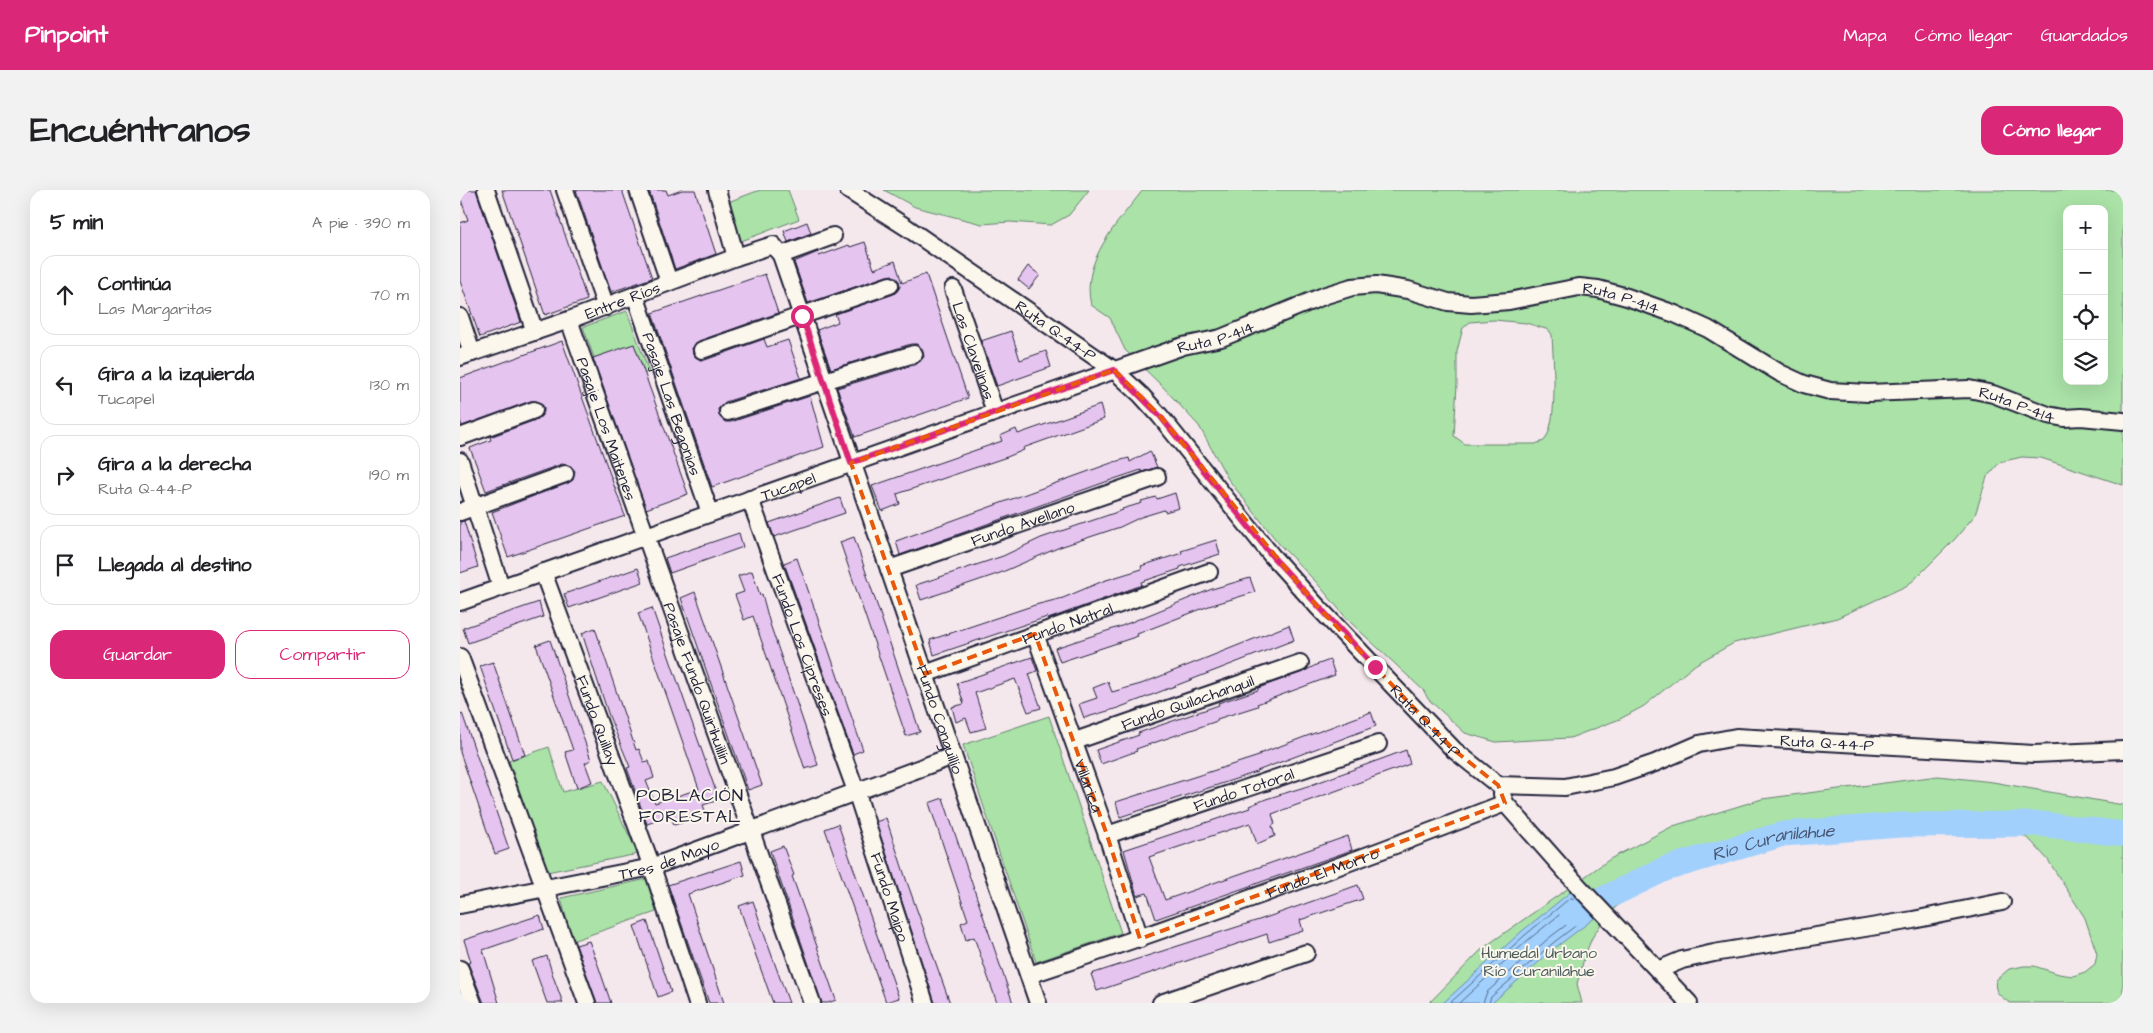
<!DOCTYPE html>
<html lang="es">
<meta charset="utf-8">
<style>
body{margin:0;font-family:"Architects Daughter",sans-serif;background:#f2f2f2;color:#202124}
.controls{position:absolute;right:15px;top:15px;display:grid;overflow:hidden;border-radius:10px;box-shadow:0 5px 20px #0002}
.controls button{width:45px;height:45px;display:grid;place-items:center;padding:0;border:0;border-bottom:1px solid #e0e0e0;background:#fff;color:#202124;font:25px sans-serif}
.stop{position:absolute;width:15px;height:15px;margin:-11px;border:4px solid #db2777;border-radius:50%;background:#fff}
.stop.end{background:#db2777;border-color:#fff;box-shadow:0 1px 5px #0008}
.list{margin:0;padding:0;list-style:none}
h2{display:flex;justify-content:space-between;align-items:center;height:65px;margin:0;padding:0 20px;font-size:21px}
h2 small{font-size:16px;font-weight:400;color:#757577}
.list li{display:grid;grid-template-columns:32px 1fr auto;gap:15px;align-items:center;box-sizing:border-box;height:80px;margin:0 10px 10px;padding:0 10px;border:1px solid #e0e0e0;border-radius:15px}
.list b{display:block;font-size:19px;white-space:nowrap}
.list p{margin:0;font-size:16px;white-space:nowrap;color:#757577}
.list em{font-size:16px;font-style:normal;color:#757577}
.actions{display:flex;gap:10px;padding:15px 20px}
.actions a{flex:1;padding:11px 0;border:1px solid #db2777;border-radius:15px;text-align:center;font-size:18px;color:#db2777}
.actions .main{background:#db2777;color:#fff}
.icon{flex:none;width:28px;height:28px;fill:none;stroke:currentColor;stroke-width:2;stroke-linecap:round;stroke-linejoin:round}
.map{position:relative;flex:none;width:1663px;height:813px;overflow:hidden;border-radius:15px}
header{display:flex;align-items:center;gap:30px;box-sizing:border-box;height:70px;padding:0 25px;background:#db2777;color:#fff}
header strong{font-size:24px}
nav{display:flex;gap:28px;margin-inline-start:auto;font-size:18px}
.intro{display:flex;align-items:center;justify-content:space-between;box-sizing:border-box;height:120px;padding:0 30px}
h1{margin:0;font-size:35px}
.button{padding:12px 22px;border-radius:15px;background:#db2777;color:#fff;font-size:18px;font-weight:700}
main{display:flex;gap:30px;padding:0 30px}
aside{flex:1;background:#fff;border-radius:15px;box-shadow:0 5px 20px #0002}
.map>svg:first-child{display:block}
.green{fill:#aae2a7;stroke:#668271;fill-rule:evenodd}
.water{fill:#a1d0fd;stroke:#6e8aaf}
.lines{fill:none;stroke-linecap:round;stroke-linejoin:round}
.shore{stroke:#556889;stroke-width:1}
.river{stroke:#a1d0fd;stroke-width:25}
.building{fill:#e6c4f0;stroke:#22223b}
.minor-casing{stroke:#22223b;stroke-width:20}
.minor{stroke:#fbf7ec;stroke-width:16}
.route{stroke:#db2777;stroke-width:6}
.marked{fill:none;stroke:#e8590c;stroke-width:4;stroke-dasharray:10 6;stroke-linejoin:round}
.labels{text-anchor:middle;stroke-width:4;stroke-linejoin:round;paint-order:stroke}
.street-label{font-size:16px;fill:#22223b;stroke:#fbf7ec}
.park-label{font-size:16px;fill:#4b5c5b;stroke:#fbf7ec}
.neighbourhood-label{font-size:18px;letter-spacing:1px;fill:#22223b;stroke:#fbf7ec}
.water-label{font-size:18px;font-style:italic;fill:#485675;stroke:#fbf7ec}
</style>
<header>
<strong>Pinpoint</strong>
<nav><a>Mapa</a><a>Cómo llegar</a><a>Guardados</a></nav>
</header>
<div class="intro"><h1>Encuéntranos</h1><a class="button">Cómo llegar</a></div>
<main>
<aside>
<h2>5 min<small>A pie · 390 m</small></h2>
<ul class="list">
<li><svg class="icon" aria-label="ahead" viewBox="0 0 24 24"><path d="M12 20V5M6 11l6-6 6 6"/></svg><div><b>Continúa</b><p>Las Margaritas</p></div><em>70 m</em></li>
<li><svg class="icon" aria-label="left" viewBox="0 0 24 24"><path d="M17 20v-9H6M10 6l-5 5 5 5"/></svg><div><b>Gira a la izquierda</b><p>Tucapel</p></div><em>130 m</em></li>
<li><svg class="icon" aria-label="right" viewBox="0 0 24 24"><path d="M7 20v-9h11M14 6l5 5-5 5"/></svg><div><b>Gira a la derecha</b><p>Ruta Q-44-P</p></div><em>190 m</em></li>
<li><svg class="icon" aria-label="arrive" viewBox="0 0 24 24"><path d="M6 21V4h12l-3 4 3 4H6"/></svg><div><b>Llegada al destino</b></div></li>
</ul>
<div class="actions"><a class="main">Guardar</a><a>Compartir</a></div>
</aside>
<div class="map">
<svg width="1663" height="813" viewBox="0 0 1663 813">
<rect width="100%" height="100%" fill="#f5e8ed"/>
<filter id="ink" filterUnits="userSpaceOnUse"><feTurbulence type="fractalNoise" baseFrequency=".02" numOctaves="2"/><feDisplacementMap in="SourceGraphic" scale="10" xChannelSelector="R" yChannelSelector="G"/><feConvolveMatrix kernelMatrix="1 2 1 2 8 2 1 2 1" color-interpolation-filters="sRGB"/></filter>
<g filter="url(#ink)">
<g class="green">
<path d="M300 0H328L339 29 271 55 257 16Z"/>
<path d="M424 0H629L609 25 591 35 550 32 522 34 455 17Z"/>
<path d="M683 0H1663V295L1581 268 1562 267 1540 272 1527 287 1515 325 1495 349 1454 390 1446 396 1377 428 1274 453 1236 474 1184 516 1160 529 1110 548 1036 552 1005 543 968 509 964 501 888 430 857 393 820 355 768 289 739 236 703 197 665 160 650 128 631 115C620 71 658 32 683 0ZM1607 19H1644V191H1607ZM1034 130 1066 133 1089 140 1092 145C1093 169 1099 232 1084 251L1075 254H1005L994 246 997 194V161L1003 138 1010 132Z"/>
<path d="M167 121 189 182 145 198 123 137Z"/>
<path d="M589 526 661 743 576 772 503 555Z"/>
<path d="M89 557 103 602 143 591 178 664 87 682 49 571Z"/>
<path d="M1478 586 1533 592 1663 615V813H1550C1541 807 1533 802 1536 790L1549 779 1564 776H1574L1599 784 1613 786 1625 782 1635 774 1637 764 1625 728 1588 670 1571 651 1557 641 1531 634 1426 629 1354 640 1237 676 1175 700 1146 726 1132 748 1125 765 1117 794 1122 813H969L1023 758 1150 669 1213 636 1302 609Z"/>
<path d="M187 689 196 722 112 751 101 708Z"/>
</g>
<path class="water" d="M1113 700 1136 727 1096 757 1032 813H983L1061 742Z"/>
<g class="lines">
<g class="shore">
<path d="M990 813 1064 746 1110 708H1113L1127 724V727L1093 753 1031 807 1029 813"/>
<path d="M999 813 1068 750 1109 717H1113L1118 724V726L1089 748 1027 802 1023 813"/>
</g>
<path class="river" id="s1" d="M1112 724 1205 679 1323 644 1440 635 1580 634 1663 644"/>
</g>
<g class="building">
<path d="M0 0H16L61 132 20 147 0 91V33L8 30 0 7Z"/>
<path d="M42 0H90L127 110 85 125Z"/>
<path d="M116 0H162L192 88 151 102Z"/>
<path d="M189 0H206L208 5 222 0H235L256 64 215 79Z"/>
<path d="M347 32 351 43 328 52 324 41Z"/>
<path d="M405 52 414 79 435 71 442 93 466 84 508 208 395 247 377 198 457 174 464 167 463 161 457 154H451L371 179 357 140 378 132 375 124 434 104 440 97 439 91 432 85 427 86 348 113 334 72 358 62 359 66 389 55 390 57Z"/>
<path d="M568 76 580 85 569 99 558 90Z"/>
<path d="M305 84 318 123 239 151 232 158 233 164 240 170H245L304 149 307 157 328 150 341 188 265 212 258 219 259 226 265 232H271L350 206 364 257 252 297 192 123Z"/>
<path d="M551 141 560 170 586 161 591 177 537 196 521 151Z"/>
<path d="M102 151 165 326 48 367 32 322 108 293 113 290 115 281 111 276 102 274 26 301 10 258 31 250 30 247 78 229 84 222V217L80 212 71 211 2 236 0 230V188Z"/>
<path d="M174 154 228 304 186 319 133 168Z"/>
<path d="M640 215 644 229 563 258 564 260 547 267 437 304 440 314 422 321 412 296 542 251 540 246 556 239 558 244Z"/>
<path d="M690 261 697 277 682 282 681 280 654 289 440 365 436 351 654 272 669 268 670 272Z"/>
<path d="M715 303 719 318 705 322 704 320 681 327 660 337 600 357 540 383 461 410 456 395 543 366 581 348 663 320 662 319 682 313 681 311 696 307 697 309Z"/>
<path d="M380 308 385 323 314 347 309 333Z"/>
<path d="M4 331 18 377 0 383V332Z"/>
<path d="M279 343 283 357 210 383 205 368Z"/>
<path d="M394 347 460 542 446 546 380 352Z"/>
<path d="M756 350 760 364 720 377V379L681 392 682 395 602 424 588 429 587 427 474 465 470 450 575 415 603 408 643 391 682 379 681 376 722 363 721 361Z"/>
<path d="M337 368 403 560 393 564 324 373Z"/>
<path d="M178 378 183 392 109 418 104 404Z"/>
<path d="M292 381 300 405 302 404 310 434 358 575 345 579 293 426 284 430 275 405 284 402 278 386Z"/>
<path d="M790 388 795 402 749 416 677 444 678 446 600 472 595 458 659 437 752 399Z"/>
<path d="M235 402 302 595 288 600 221 408Z"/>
<path d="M79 412 83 427 8 453 3 438Z"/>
<path d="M192 418 259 610 243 615 246 623 224 629V632L214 635 211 626 187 634 167 578 170 577 149 526 122 443 135 438 176 560 179 559 184 572 189 571 194 588 186 591 195 613 239 599 178 423Z"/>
<path d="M829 435 834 450 658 518 624 528 619 514 637 508 633 498 648 492 652 502 681 494Z"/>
<path d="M90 450 131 570 125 573 132 592 117 598 105 562 113 560 76 455Z"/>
<path d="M572 467 577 481 569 484 581 518 568 522 555 489 515 503 526 538 511 542 506 528 496 532 492 517 504 514 497 493Z"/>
<path d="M870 470 875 485 797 514 798 516 757 529V531L676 559 677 561 641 574 636 560 679 545 678 543 759 515 758 513 798 500V498L843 482 856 475Z"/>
<path d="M33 472 65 565 52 569 20 476Z"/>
<path d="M911 522 916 536 797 581V582L660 627 656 612 799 566V564Z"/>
<path d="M2 523 49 659 35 664 0 562V524Z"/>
<path d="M946 560 950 574 812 624 815 634 812 636 815 646 797 654 790 633 689 667 705 710 888 646 892 660 696 729 687 703 677 706 664 660 790 618 789 616 806 609 851 595Z"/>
<path d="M483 608 493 638 553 813H537L514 747 506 750 501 733 508 730 469 613Z"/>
<path d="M426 628 447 692 490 813H475L416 632Z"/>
<path d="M378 634 439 808 426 812 365 639Z"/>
<path d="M323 656 334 685 332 686 376 810 368 813H362L310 661Z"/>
<path d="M281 671 285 685 228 704 264 813H249L208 695Z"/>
<path d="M898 695 903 709 840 730 843 741 809 752 807 744 637 801 631 784 805 728Z"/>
<path d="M293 711 303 741 329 813H313L296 766 279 716Z"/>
<path d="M80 725 84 739 23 760 39 813H24L8 773 11 772 4 750Z"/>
<path d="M187 731 211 802 198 807 174 736Z"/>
<path d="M129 751 137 772 151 813H137L116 755Z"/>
<path d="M87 766 93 786 103 813H87L72 771Z"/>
</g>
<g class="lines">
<defs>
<g id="minor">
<path d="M26 0 75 142"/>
<path d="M105 0 146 117"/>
<path d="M178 0 209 92"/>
<path d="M257 0 276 67"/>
<path id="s2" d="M388 0 446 37 654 180 681 205 700 226 812 366 857 416 994 560 1038 595 1105 597 1154 587 1195 573 1239 554 1276 547 1574 564 1663 560"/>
<path d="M321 65 373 46"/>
<path id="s3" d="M493 99 535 222"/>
<path id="s4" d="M175 105 250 323"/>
<path d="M0 127 12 163"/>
<path id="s5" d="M109 130C188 358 272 585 352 813"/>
<path d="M242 160 430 95"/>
<path id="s6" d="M0 167 109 130 276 67 313 55 321 65 578 813"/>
<path d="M268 222 364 191 454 164"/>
<path d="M0 247 74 220"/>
<path d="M0 271 41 397"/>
<path id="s7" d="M290 309 396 601 465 813"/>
<path d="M0 322 105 284"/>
<path id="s8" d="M429 379 697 287"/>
<path id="s9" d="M83 382 192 677 237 813"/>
<path id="s10" d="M0 412 723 156 761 148 866 105 892 97 916 95 948 100 988 112 1011 114 1049 111 1119 97 1138 99 1167 107 1215 124 1248 139 1320 183 1344 194 1370 201 1408 203 1509 199 1533 204 1588 225 1604 228 1621 227 1663 231"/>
<path id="s11" d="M575 444 647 645 680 749"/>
<path d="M0 467 127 813"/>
<path id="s12" d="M465 484 749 382"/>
<path id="s13" d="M615 551 840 473"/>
<path d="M1042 604 1045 613 1121 699 1229 813"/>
<path id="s14" d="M647 645 918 554"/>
<path id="s15" d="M0 715 192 677 493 566"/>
<path d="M0 779 13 813"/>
<path d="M1198 780 1222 770 1254 763 1453 730 1542 712"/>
<path id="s16" d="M569 785C729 732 888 674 1045 613"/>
<path d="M701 813 846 763"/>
</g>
</defs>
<use href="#minor" class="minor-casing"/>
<use href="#minor" class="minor"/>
</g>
</g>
<g class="lines" filter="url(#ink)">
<path class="route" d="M342 126 391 273 654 180 700 226 812 366 915 477"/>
</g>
<path class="marked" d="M654 180 700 226 857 416 994 560 1038 595 1045 613 680 749 647 645 575 444 465 484 391 273Z"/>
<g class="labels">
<g class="street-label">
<text dy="6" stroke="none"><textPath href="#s6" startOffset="172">Entre Ríos</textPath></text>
<text dy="6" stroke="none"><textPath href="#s10" startOffset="1221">Ruta P-414</textPath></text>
<text dy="6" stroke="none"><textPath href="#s2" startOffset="251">Ruta Q-44-P</textPath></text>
<text dy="6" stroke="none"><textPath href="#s10" startOffset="801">Ruta P-414</textPath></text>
<text dy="6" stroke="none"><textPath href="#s3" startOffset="65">Las Clavelinas</textPath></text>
<text dy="6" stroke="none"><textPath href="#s4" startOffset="115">Pasaje Las Begonias</textPath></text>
<text dy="6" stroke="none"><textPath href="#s10" startOffset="1641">Ruta P-414</textPath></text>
<text dy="6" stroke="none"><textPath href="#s5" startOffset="115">Pasaje Los Maitenes</textPath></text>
<text dy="6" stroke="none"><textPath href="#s10" startOffset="348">Tucapel</textPath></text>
<text dy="6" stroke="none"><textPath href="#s8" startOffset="141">Fundo Avellano</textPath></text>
<text dy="6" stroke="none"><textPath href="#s12" startOffset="151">Fundo Natral</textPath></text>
<text dy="6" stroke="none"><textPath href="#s7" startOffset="155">Fundo Los Cipreses</textPath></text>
<text dy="6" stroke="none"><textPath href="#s5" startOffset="385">Pasaje Fundo Quirihuillín</textPath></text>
<text dy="6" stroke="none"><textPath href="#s13" startOffset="119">Fundo Quilachanquil</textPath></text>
<text dy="6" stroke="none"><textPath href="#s9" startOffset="158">Fundo Quillay</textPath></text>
<text dy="6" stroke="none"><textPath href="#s6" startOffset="836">Fundo Conguillío</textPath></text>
<text dy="6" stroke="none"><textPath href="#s2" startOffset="791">Ruta Q-44-P</textPath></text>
<text dy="6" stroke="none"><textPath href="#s2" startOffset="1225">Ruta Q-44-P</textPath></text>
<text dy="6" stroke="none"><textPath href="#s11" startOffset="161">Villarica</textPath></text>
<text dy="6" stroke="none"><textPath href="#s14" startOffset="144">Fundo Totoral</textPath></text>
<text dy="6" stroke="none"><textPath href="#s15" startOffset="214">Tres de Mayo</textPath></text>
<text dy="6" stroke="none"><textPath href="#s16" startOffset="311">Fundo El Morro</textPath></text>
<text dy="6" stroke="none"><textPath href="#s7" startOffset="422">Fundo Maipo</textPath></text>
</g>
<g class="park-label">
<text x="1079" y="768">Humedal Urbano<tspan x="1079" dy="18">Río Curanilahue</tspan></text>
</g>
<g class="neighbourhood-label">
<text x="230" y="611">POBLACIÓN<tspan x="230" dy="21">FORESTAL</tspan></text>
</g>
<g class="water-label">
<text dy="6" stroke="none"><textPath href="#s1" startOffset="215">Río Curanilahue</textPath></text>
</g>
</g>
</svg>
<div class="controls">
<button>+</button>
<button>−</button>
<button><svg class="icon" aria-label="locate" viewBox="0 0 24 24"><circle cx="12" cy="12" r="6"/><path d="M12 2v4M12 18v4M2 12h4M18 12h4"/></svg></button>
<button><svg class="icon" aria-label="layers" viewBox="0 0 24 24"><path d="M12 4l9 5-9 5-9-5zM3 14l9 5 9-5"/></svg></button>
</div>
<div class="stop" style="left:342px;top:126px"></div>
<div class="stop end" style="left:915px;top:477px"></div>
</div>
</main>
